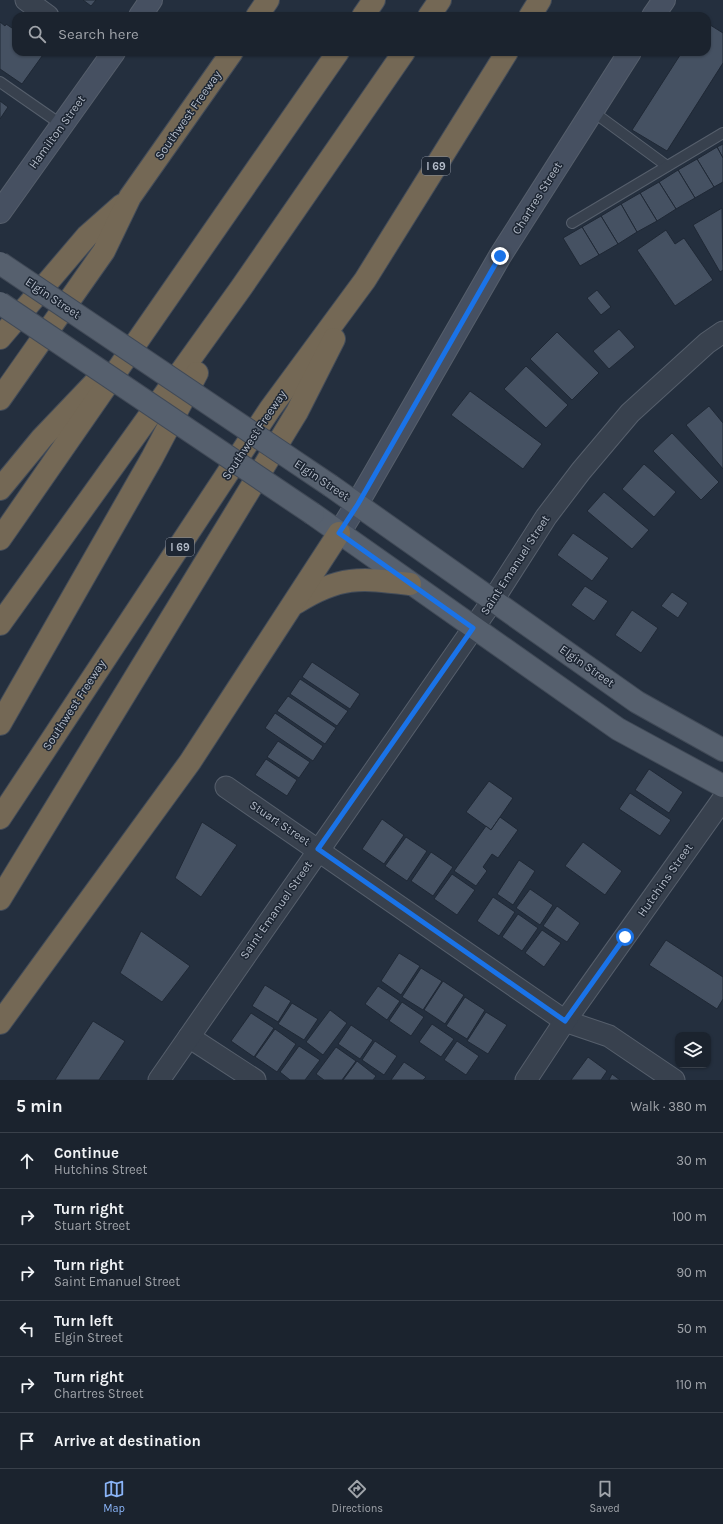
<!DOCTYPE html>
<meta charset="utf-8">
<style>
body{margin:0;font-family:Karla,sans-serif;background:#242b36;color:#f1f3f6}
.controls{position:absolute;right:12px;bottom:12px;display:grid;overflow:hidden;border-radius:8px;box-shadow:0 1px 3px #0004}
.controls button{width:36px;height:36px;display:grid;place-items:center;padding:0;border:0;border-bottom:1px solid #39404a;background:#1b232e;color:#f1f3f6;font:20px sans-serif}
.stop{position:absolute;width:12px;height:12px;margin:-9px;border:3px solid #1a73e8;border-radius:50%;background:#fff}
.stop.end{background:#1a73e8;border-color:#fff;box-shadow:0 1px 4px #0008}
.list{margin:0;padding:0;list-style:none}
h2{display:flex;justify-content:space-between;align-items:center;height:52px;margin:0;padding:0 16px;font-size:17px}
h2 small{font-size:13px;font-weight:400;color:#a0a4aa}
.list li{display:grid;grid-template-columns:26px 1fr auto;gap:12px;align-items:center;box-sizing:border-box;height:56px;padding:0 16px;border-top:1px solid #39404a}
.list b{display:block;font-size:15px;white-space:nowrap}
.list p{margin:0;font-size:13px;white-space:nowrap;color:#a0a4aa}
.list em{font-size:13px;font-style:normal;color:#a0a4aa}
.icon{flex:none;width:22px;height:22px;fill:none;stroke:currentColor;stroke-width:2;stroke-linecap:round;stroke-linejoin:round}
.map{position:relative;flex:none;width:723px;height:1080px;overflow:hidden}
.search{position:absolute;background:#1b232e;box-shadow:0 1px 3px #0004;left:12px;right:12px;top:12px;height:44px;display:flex;align-items:center;gap:10px;box-sizing:border-box;padding:0 14px;border-radius:12px;color:#a0a4aa;font-size:15px}
.sheet{height:388px;background:#1b232e}
nav{display:flex;justify-content:space-around;align-items:center;box-sizing:border-box;height:56px;border-top:1px solid #39404a;background:#1b232e;font-size:11px;color:#a0a4aa}
nav a{display:grid;justify-items:center;gap:2px}
nav .on{color:#8ab4f8}
.map>svg:first-child{display:block}
.building{fill:#455162;stroke:#1f2835}
.lines{fill:none;stroke-linecap:round;stroke-linejoin:round}
.lane-casing{stroke:#565f6c;stroke-width:12}
.street-casing{stroke:#565f6c;stroke-width:23}
.secondary-casing{stroke:#565f6c;stroke-width:24}
.primary-casing{stroke:#414a57;stroke-width:24}
.highway-casing{stroke:#434c59;stroke-width:24}
.lane{stroke:#38414e;stroke-width:10}
.street{stroke:#38414e;stroke-width:21}
.secondary{stroke:#465061;stroke-width:22}
.primary{stroke:#56606e;stroke-width:22}
.highway{stroke:#746855;stroke-width:22}
.primary-bridge-casing{stroke:#414a57;stroke-width:24;stroke-linecap:butt}
.primary-bridge{stroke:#56606e;stroke-width:22}
.route{stroke:#1a73e8;stroke-width:5}
.labels{text-anchor:middle;stroke-width:3;stroke-linejoin:round;paint-order:stroke}
.shield{fill:#1d2633;stroke:#878f9c;stroke-width:1}
.shield-label{font-size:11px;font-weight:bold;fill:#b4bcc9}
.street-label{font-size:12px;fill:#b4bcc9;stroke:#1d2633}
</style>
<div class="map">
<svg width="723" height="1080" viewBox="0 0 723 1080">
<rect width="100%" height="100%" fill="#242f3e"/>
<g class="building">
<path d="M83 0H96L91 6Z"/>
<path d="M0 22 5 26 6 24 12 28 14 27 16 28V52H45L22 84 0 69Z"/>
<path d="M707 23 723 33V63L667 151 632 130 682 52H707Z"/>
<path d="M0 101 8 107 0 119Z"/>
<path d="M723 144V158L717 147Z"/>
<path d="M717 147 723 158V182L714 187 697 159Z"/>
<path d="M697 159 714 187 695 198 678 170Z"/>
<path d="M678 170 695 198 676 209 659 182Z"/>
<path d="M659 182 676 209 657 221 640 193Z"/>
<path d="M640 193 657 221 637 232 621 204Z"/>
<path d="M621 204 637 232 618 244 601 216Z"/>
<path d="M722 208 723 270 720 272 693 225Z"/>
<path d="M601 216 618 244 599 255 582 227Z"/>
<path d="M582 227 599 255 580 266 563 238Z"/>
<path d="M666 230 675 244 684 238 713 280 675 306 637 250Z"/>
<path d="M597 290 611 307 601 315 587 298Z"/>
<path d="M619 329 635 347 609 369 593 351Z"/>
<path d="M557 332 599 373 572 400 530 359Z"/>
<path d="M526 366 568 405 546 428 504 389Z"/>
<path d="M470 391 542 444 523 469 451 415Z"/>
<path d="M709 406 723 423V469L686 425Z"/>
<path d="M672 433 719 482 701 500 653 451Z"/>
<path d="M644 464 676 492 654 517 622 489Z"/>
<path d="M604 492 649 530 632 549 587 511Z"/>
<path d="M573 533 609 558 592 581 557 555Z"/>
<path d="M585 586 608 601 594 621 571 605Z"/>
<path d="M672 592 688 603 678 618 661 606Z"/>
<path d="M632 610 658 628 641 653 615 635Z"/>
<path d="M312 662 360 694 350 709 302 677Z"/>
<path d="M300 679 348 711 337 726 290 694Z"/>
<path d="M288 696 336 728 325 744 277 711Z"/>
<path d="M275 713 323 746 313 761 265 728Z"/>
<path d="M278 741 310 762 299 778 267 757Z"/>
<path d="M266 759 297 780 287 796 255 775Z"/>
<path d="M649 769 683 792 669 813 635 790Z"/>
<path d="M489 781 513 798 491 830 466 812Z"/>
<path d="M630 793 671 820 660 836 619 809Z"/>
<path d="M500 817 518 830 498 858 492 854 483 867 487 871 476 886 454 871 486 826 491 830Z"/>
<path d="M382 819 404 835 384 864 362 849Z"/>
<path d="M202 822 237 845 201 897 175 878Z"/>
<path d="M406 837 427 851 407 881 385 866Z"/>
<path d="M583 842 622 871 605 895 565 866Z"/>
<path d="M431 852 453 867 433 896 411 881Z"/>
<path d="M519 860 535 871 513 905 497 894Z"/>
<path d="M452 874 475 890 457 915 434 899Z"/>
<path d="M530 889 553 905 540 925 516 908Z"/>
<path d="M493 897 515 912 499 936 477 921Z"/>
<path d="M557 906 580 923 567 942 543 926Z"/>
<path d="M518 914 538 928 522 951 502 937Z"/>
<path d="M542 930 561 943 544 967 525 953Z"/>
<path d="M141 931 190 966 162 1002 120 973Z"/>
<path d="M666 940 723 977V999L717 1009 649 965Z"/>
<path d="M399 953 420 966 401 995 381 981Z"/>
<path d="M421 968 442 981 423 1010 402 997Z"/>
<path d="M443 981 464 995 445 1024 424 1010Z"/>
<path d="M265 985 291 1001 278 1022 252 1006Z"/>
<path d="M378 986 400 1001 387 1020 365 1004Z"/>
<path d="M465 997 485 1010 467 1039 446 1026Z"/>
<path d="M402 1002 424 1017 411 1036 389 1021Z"/>
<path d="M292 1003 318 1019 304 1040 278 1024Z"/>
<path d="M330 1010 347 1023 323 1055 306 1042Z"/>
<path d="M486 1012 507 1025 488 1054 467 1041Z"/>
<path d="M251 1013 274 1028 254 1057 231 1041Z"/>
<path d="M93 1021 125 1041 99 1080H55Z"/>
<path d="M432 1024 454 1039 441 1057 419 1042Z"/>
<path d="M351 1025 373 1040 360 1059 338 1044Z"/>
<path d="M275 1029 296 1044 277 1072 255 1057Z"/>
<path d="M375 1041 397 1056 384 1075 362 1060Z"/>
<path d="M457 1041 479 1056 466 1075 444 1060Z"/>
<path d="M299 1046 320 1060 305 1080H290L280 1072Z"/>
<path d="M336 1047 356 1061 342 1080H324L316 1074Z"/>
<path d="M588 1057 607 1071 601 1080H571Z"/>
<path d="M357 1061 376 1076 373 1080H343Z"/>
<path d="M404 1062 426 1077 423 1080H391Z"/>
<path d="M612 1074 620 1080H609Z"/>
</g>
<g class="lines">
<defs>
<g id="lane">
<path d="M0 82 62 125"/>
<path d="M592 111 667 166"/>
<path d="M572 223 723 133"/>
</g>
<g id="street">
<path d="M26 0 48 16"/>
<path d="M226 787 565 1021 609 1036 674 1080"/>
<path d="M189 1037 255 1080"/>
<path d="M159 1080 493 600 546 517 581 471 630 413 707 343 723 332"/>
<path d="M526 1080 565 1021 723 799"/>
</g>
<g id="secondary">
<path d="M140 16 151 0"/>
<path d="M653 16 664 0"/>
<path d="M0 212 114 52"/>
<path d="M339 533 357 504 500 256 630 52"/>
</g>
<g id="primary">
<path d="M331 486 637 702 723 750"/>
<path d="M313 514 618 729 723 786"/>
</g>
<g id="highway">
<path d="M257 16 268 0"/>
<path d="M363 16 374 0"/>
<path d="M429 16 440 0"/>
<path d="M530 16 540 0"/>
<path d="M0 338 87 236 122 205"/>
<path d="M0 399 104 251 130 197 232 52"/>
<path d="M0 489 42 438 103 374"/>
<path d="M0 539 338 52"/>
<path d="M296 603C340 575 361 578 410 584"/>
<path d="M0 624 241 288 404 52"/>
<path d="M0 724 152 458 197 373"/>
<path d="M0 818 270 409 365 280 507 52"/>
<path d="M0 899 297 412 334 339"/>
<path d="M0 1023 190 762 339 533"/>
</g>
</defs>
<use href="#lane" class="lane-casing"/>
<use href="#street" class="street-casing"/>
<use href="#secondary" class="secondary-casing"/>
<use href="#primary" class="primary-casing"/>
<use href="#highway" class="highway-casing"/>
<use href="#lane" class="lane"/>
<use href="#street" class="street"/>
<use href="#secondary" class="secondary"/>
<use href="#primary" class="primary"/>
<use href="#highway" class="highway"/>
<defs>
<g id="primary-bridge">
<path d="M0 263 331 486"/>
<path d="M0 303 313 514"/>
</g>
</defs>
<use href="#primary-bridge" class="primary-bridge-casing"/>
<use href="#primary-bridge" class="primary-bridge"/>
</g>
<g class="lines">
<path class="route" d="M500 256 358 504 339 533 473 628 318 849 565 1021 625 937"/>
</g>
<g class="labels">
<g class="shield">
<rect x="422" y="157" width="28" height="18" rx="3"/>
<rect x="166" y="538" width="28" height="18" rx="3"/>
</g>
<g class="shield-label">
<text x="436" y="170">I 69</text>
<text x="180" y="551">I 69</text>
</g>
<g class="street-label">
<text transform="translate(188 115) rotate(-55)" y="4">Southwest Freeway</text>
<text transform="translate(57 132) rotate(-54)" y="4">Hamilton Street</text>
<text transform="translate(537 198) rotate(-58)" y="4">Chartres Street</text>
<text transform="translate(53 298) rotate(34)" y="4">Elgin Street</text>
<text transform="translate(254 435) rotate(-56)" y="4">Southwest Freeway</text>
<text transform="translate(322 480) rotate(34)" y="4">Elgin Street</text>
<text transform="translate(515 565) rotate(-57)" y="4">Saint Emanuel Street</text>
<text transform="translate(587 666) rotate(35)" y="4">Elgin Street</text>
<text transform="translate(74 705) rotate(-57)" y="4">Southwest Freeway</text>
<text transform="translate(280 823) rotate(34)" y="4">Stuart Street</text>
<text transform="translate(665 880) rotate(-55)" y="4">Hutchins Street</text>
<text transform="translate(276 910) rotate(-55)" y="4">Saint Emanuel Street</text>
</g>
</g>
</svg>
<div class="controls">
<button><svg class="icon" aria-label="layers" viewBox="0 0 24 24"><path d="M12 4l9 5-9 5-9-5zM3 14l9 5 9-5"/></svg></button>
</div>
<div class="stop" style="left:625px;top:937px"></div>
<div class="stop end" style="left:500px;top:256px"></div>
<div class="search"><svg class="icon" aria-label="search" viewBox="0 0 24 24"><circle cx="10" cy="10" r="6"/><path d="M15 15l6 6"/></svg>Search here</div>
</div>
<section class="sheet">
<h2>5 min<small>Walk · 380 m</small></h2>
<ul class="list">
<li><svg class="icon" aria-label="ahead" viewBox="0 0 24 24"><path d="M12 20V5M6 11l6-6 6 6"/></svg><div><b>Continue</b><p>Hutchins Street</p></div><em>30 m</em></li>
<li><svg class="icon" aria-label="right" viewBox="0 0 24 24"><path d="M7 20v-9h11M14 6l5 5-5 5"/></svg><div><b>Turn right</b><p>Stuart Street</p></div><em>100 m</em></li>
<li><svg class="icon" aria-label="right" viewBox="0 0 24 24"><path d="M7 20v-9h11M14 6l5 5-5 5"/></svg><div><b>Turn right</b><p>Saint Emanuel Street</p></div><em>90 m</em></li>
<li><svg class="icon" aria-label="left" viewBox="0 0 24 24"><path d="M17 20v-9H6M10 6l-5 5 5 5"/></svg><div><b>Turn left</b><p>Elgin Street</p></div><em>50 m</em></li>
<li><svg class="icon" aria-label="right" viewBox="0 0 24 24"><path d="M7 20v-9h11M14 6l5 5-5 5"/></svg><div><b>Turn right</b><p>Chartres Street</p></div><em>110 m</em></li>
<li><svg class="icon" aria-label="arrive" viewBox="0 0 24 24"><path d="M6 21V4h12l-3 4 3 4H6"/></svg><div><b>Arrive at destination</b></div></li>
</ul>
</section>
<nav>
<a class="on"><svg class="icon" aria-label="map" viewBox="0 0 24 24"><path d="M3 6l6-2 6 2 6-2v14l-6 2-6-2-6 2zM9 4v14M15 6v14"/></svg>Map</a>
<a><svg class="icon" aria-label="directions" viewBox="0 0 24 24"><path d="M12 3l9 9-9 9-9-9zM9 14v-3h6M13 9l2 2-2 2"/></svg>Directions</a>
<a><svg class="icon" aria-label="saved" viewBox="0 0 24 24"><path d="M7 4h10v16l-5-4-5 4z"/></svg>Saved</a>
</nav>
